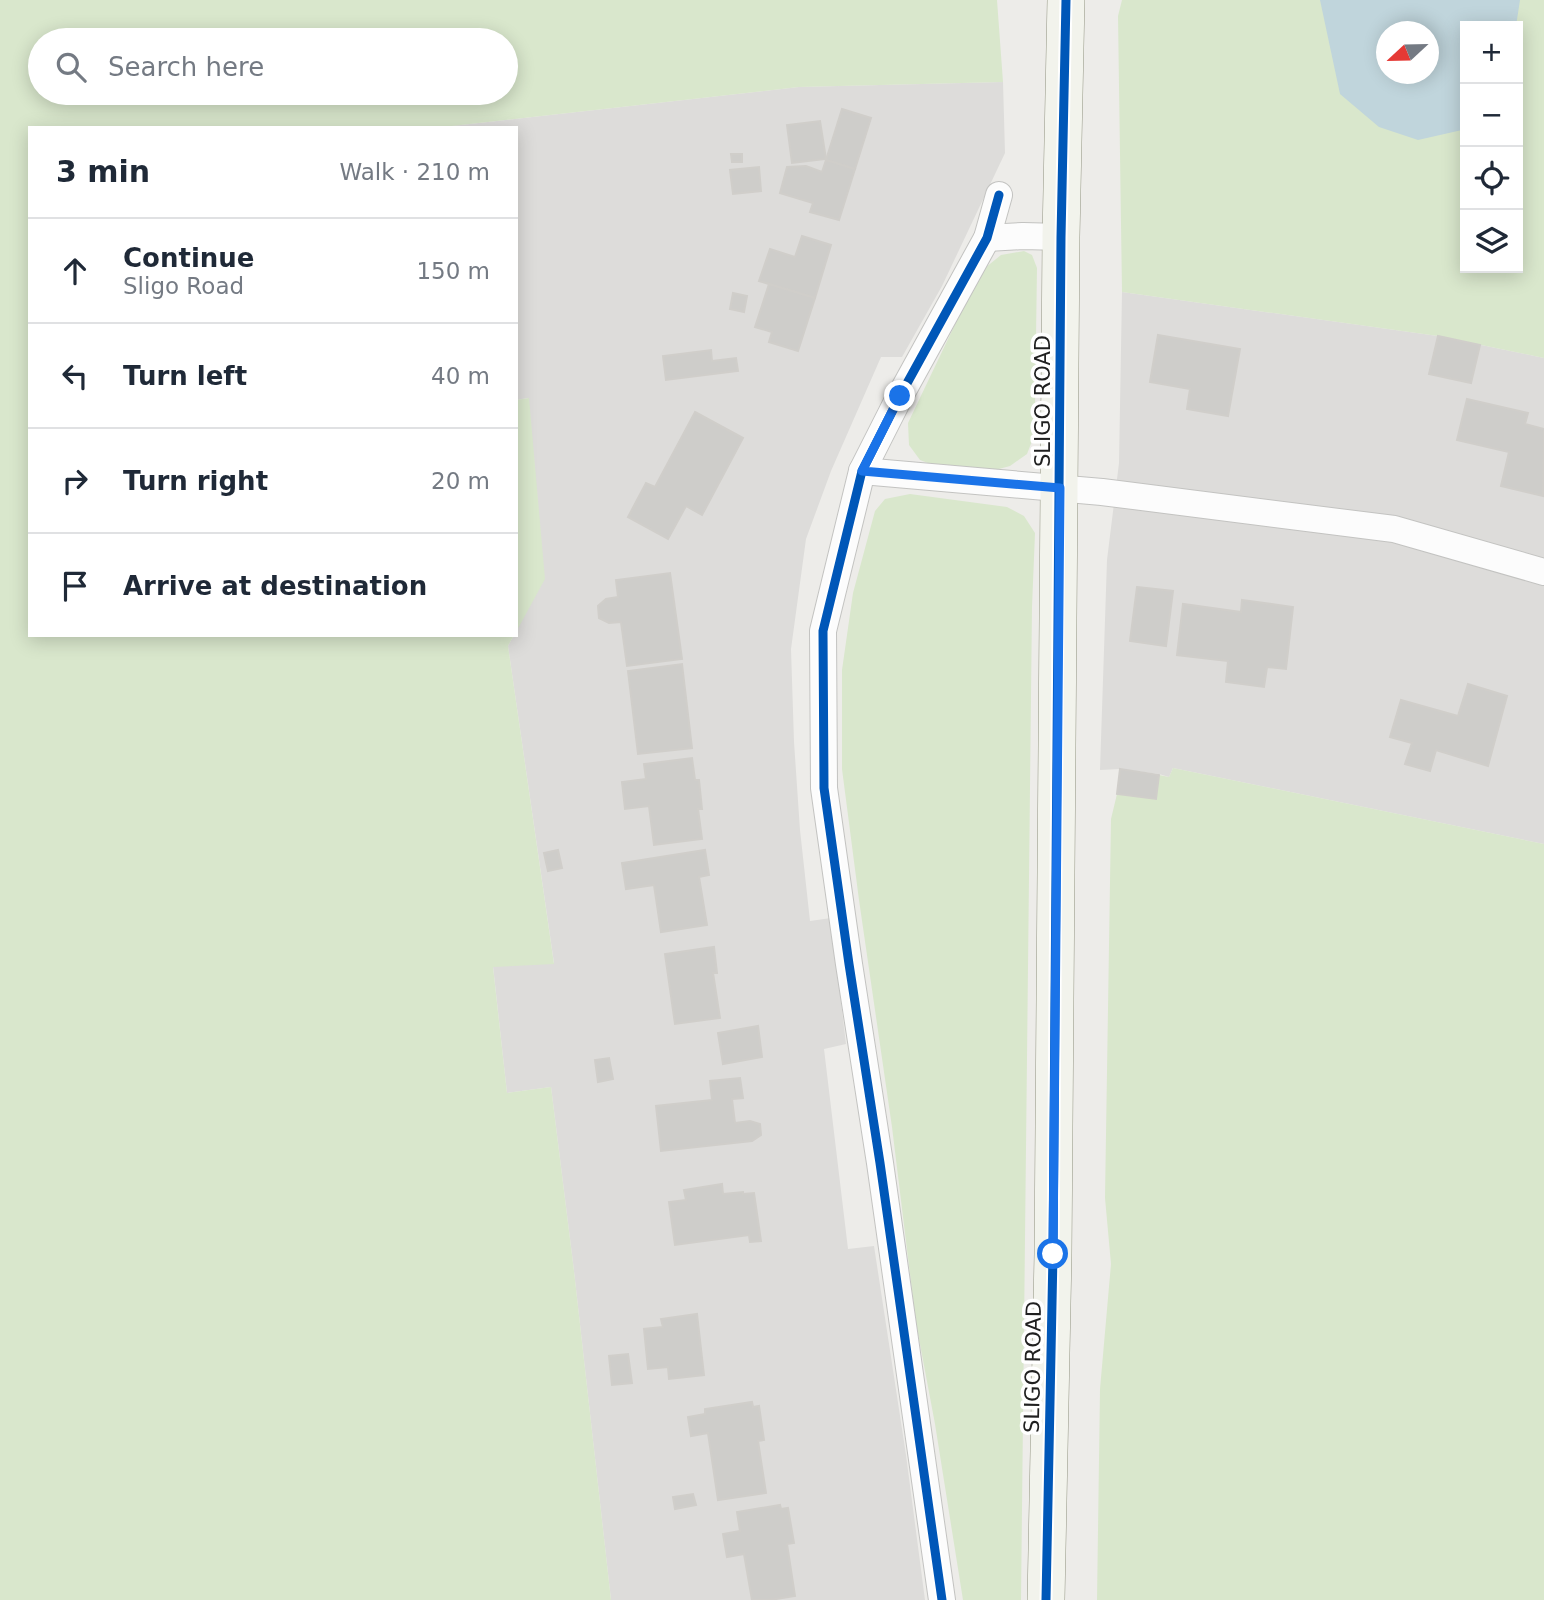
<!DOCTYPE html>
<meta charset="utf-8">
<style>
body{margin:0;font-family:"DejaVu Sans",sans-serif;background:#f2f2f3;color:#1f2937}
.controls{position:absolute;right:21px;top:21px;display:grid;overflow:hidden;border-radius:0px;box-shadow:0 4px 18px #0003}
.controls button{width:63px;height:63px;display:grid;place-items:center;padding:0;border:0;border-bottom:2px solid #e0e1e3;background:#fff;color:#1f2937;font:35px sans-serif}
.compass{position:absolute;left:1376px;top:21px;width:63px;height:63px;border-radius:50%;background:#fff;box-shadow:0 4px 18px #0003;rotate:248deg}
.stop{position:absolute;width:21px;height:21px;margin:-16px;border:5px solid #1a73e8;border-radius:50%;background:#fff}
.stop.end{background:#1a73e8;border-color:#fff;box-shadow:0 2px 7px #0008}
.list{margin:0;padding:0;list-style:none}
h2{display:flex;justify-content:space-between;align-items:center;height:91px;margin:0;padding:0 28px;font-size:30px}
h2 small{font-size:23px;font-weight:400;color:#747a83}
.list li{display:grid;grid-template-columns:46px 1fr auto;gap:21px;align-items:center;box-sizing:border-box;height:105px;padding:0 28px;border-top:2px solid #e0e1e3}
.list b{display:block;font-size:26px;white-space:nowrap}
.list p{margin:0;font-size:23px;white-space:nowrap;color:#747a83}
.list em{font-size:23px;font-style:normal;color:#747a83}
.icon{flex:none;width:38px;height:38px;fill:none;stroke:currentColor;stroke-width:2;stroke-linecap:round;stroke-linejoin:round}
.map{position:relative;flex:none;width:1544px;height:1600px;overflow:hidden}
.search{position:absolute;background:#fff;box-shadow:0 4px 18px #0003;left:28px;top:28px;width:490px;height:77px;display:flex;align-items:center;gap:18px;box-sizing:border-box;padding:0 24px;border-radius:38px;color:#747a83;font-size:26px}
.panel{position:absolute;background:#fff;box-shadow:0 4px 18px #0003;left:28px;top:126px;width:490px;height:511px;border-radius:0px}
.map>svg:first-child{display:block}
.residential{fill:#dddcda}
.grass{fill:#d9e7cc;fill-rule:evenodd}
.water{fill:#c0d5dc;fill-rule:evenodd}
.building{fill:#cecdca;stroke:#d0ceca;stroke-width:2}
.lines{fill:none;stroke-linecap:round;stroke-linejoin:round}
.street-casing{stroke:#c3c3c1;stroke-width:28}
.secondary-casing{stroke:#939583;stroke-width:38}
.street{stroke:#fcfcfc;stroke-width:26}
.secondary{stroke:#f2f3ec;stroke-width:37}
.cycleway-casing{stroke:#fff;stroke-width:13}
.cycleway{stroke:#0057b8;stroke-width:9}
.route{stroke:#1a73e8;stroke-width:9}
.labels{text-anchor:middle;stroke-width:7;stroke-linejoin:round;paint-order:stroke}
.street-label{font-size:21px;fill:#202020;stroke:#fff}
</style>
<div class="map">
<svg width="1544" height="1600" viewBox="0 0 1544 1600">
<rect width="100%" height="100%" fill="#edece9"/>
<g class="residential">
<path d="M1003 82 1005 153 942 286 902 357H881L831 471 806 539 791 649 794 742 800 830 810 921 831 918 846 1044 824 1049 848 1249 874 1246 906 1455 925 1600H611L574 1271 551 1087 507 1093 493 966 554 963 508 646 514 635H516L528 398 516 400V128H434L799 87Z"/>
<path d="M1122 292 1438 336 1544 358V844L1173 768 1169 777 1159 774 1120 769 1100 770 1107 560 1119 463Z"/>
</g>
<g class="grass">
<path d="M0 0H997L1003 82 799 87 434 128H30V635H514L508 646 554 964 493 967 507 1093 551 1087 574 1271 611 1600H0ZM40 40H506V93H40Z"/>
<path d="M1122 0H1544V358L1438 336 1122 292 1118 16ZM1465 26H1518V268H1465ZM1386 32H1428V74H1386Z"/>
<path d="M1024 251 1032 255 1037 268 1035 406 1032 441 1027 454 1010 466 984 473 941 468 920 460 909 445 908 423 980 272 1001 255Z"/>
<path d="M529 398 545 579 516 632V400Z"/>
<path d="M910 494 1007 507 1024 516 1035 533 1032 607 1021 1600H963L935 1424 916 1323 892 1127 859 900 842 769V670L853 593 875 511 885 499Z"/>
<path d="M1173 768 1544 844V1600H1097L1100 1389 1111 1264 1105 1198 1111 819 1117 794 1156 799 1159 775 1169 777Z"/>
</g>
<path class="water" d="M1320 0H1520L1516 26H1465V126L1462 130 1418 140 1379 127 1340 94ZM1386 32H1428V74H1386Z"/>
<g class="building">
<path d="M842 109 871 118 855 169 826 160Z"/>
<path d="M820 121 826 159 792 163 787 125Z"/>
<path d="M731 154H742V162H732Z"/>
<path d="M826 160 855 169 839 220 810 212 813 203 780 193 787 167 806 166 822 172Z"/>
<path d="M759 167 761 191 733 194 730 170Z"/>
<path d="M802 236 831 245 815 298 759 281 770 249 795 257Z"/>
<path d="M769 284 815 298 798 351 769 342 772 332 755 327Z"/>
<path d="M733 293 747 296 744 312 730 309Z"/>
<path d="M1158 335 1240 349 1228 416 1187 409 1190 389 1150 382Z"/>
<path d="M1438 336 1480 345 1471 383 1429 374Z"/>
<path d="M711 350 712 361 736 358 738 371 666 380 663 356Z"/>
<path d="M1467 399 1528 413 1525 424 1544 429 1543 496 1501 486 1509 452 1457 440Z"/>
<path d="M695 412 743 438 702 515 686 506 668 539 628 517 646 483 655 487Z"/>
<path d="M670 573 682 659 627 666 621 622 609 623 599 618 598 606 606 599 618 597 616 580Z"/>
<path d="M1137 587 1173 591 1166 646 1130 641Z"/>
<path d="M1242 600 1293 607 1286 669 1267 667 1264 687 1226 682 1228 661 1177 655 1183 604 1241 612Z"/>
<path d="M682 664 692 748 638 754 628 671Z"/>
<path d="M1468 684 1507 696 1488 766 1436 750 1430 771 1405 764 1412 743 1390 737 1401 700 1458 716Z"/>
<path d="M692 758 695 780H699L702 809H698L702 839 654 845 649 806 625 809 622 782 646 779 644 764Z"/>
<path d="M1120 769 1159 775 1156 799 1117 794Z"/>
<path d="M558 850 562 868 548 871 544 853Z"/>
<path d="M705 850 709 875 699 877 707 925 661 932 654 885 626 889 622 863Z"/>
<path d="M714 947 717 973H713L720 1018 675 1024 665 954Z"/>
<path d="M758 1026 762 1057 723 1064 718 1033Z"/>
<path d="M609 1058 613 1079 598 1082 595 1060Z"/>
<path d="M740 1078 743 1098 732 1099 735 1123 750 1121 760 1124 761 1135 752 1141 661 1151 656 1106 712 1100 710 1081Z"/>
<path d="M722 1184 723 1194 743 1192V1194L754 1193 761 1241 750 1242 749 1235 675 1245 669 1202 686 1200 684 1190Z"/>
<path d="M697 1314 704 1375 669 1379 668 1367 648 1369 644 1329 663 1327 661 1319Z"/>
<path d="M628 1354 632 1383 612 1385 609 1356Z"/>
<path d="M752 1402 753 1407 759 1406 764 1440 758 1441 766 1493 718 1500 708 1433 691 1436 688 1417 705 1414V1409Z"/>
<path d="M693 1494 696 1505 675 1509 673 1497Z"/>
<path d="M780 1505 781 1509 788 1508 794 1543 787 1544 795 1596 770 1600H752L744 1554 727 1557 723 1534 740 1531 737 1512Z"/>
</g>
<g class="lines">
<defs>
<g id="street">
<path d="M987 238 1023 236 1061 237"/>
<path d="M862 471 1102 492 1394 529 1544 572"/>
<path d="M942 1600 880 1163 849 964 824 788 823 631 862 471 900 396 987 238 999 195"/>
</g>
<path id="secondary" d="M1046 1600 1053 1254 1061 237 1066 0"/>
</defs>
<use href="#street" class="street-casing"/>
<use href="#secondary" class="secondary-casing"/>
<use href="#street" class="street"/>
<use href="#secondary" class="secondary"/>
<defs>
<g id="cycleway">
<path d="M942 1600 880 1163 849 964 824 788 823 631 862 471 900 396 987 238 999 195"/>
<path d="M1046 1600 1053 1254 1061 237 1066 0"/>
</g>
</defs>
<use href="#cycleway" class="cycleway-casing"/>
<use href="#cycleway" class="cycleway"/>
</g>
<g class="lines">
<path class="route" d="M900 396 862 471 1060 488 1053 1254"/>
</g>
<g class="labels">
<g class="street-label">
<text transform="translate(1043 401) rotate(-90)" y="7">SLIGO ROAD</text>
<text transform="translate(1033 1367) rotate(-89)" y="7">SLIGO ROAD</text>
</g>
</g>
</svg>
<div class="controls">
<button>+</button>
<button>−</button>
<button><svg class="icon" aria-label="locate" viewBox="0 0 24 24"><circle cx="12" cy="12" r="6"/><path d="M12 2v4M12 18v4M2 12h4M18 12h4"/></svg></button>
<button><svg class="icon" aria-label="layers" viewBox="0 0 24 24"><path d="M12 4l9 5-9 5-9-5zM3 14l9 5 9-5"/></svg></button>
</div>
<svg class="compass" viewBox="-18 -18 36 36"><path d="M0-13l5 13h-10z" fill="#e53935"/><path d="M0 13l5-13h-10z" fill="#747a83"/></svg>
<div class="stop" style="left:1053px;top:1254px"></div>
<div class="stop end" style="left:900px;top:396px"></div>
<div class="search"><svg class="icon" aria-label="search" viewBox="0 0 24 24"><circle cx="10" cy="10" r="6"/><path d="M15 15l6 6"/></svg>Search here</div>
<section class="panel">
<h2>3 min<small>Walk · 210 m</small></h2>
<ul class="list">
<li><svg class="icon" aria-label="ahead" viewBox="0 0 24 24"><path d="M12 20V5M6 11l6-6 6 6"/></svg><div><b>Continue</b><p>Sligo Road</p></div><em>150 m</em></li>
<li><svg class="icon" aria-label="left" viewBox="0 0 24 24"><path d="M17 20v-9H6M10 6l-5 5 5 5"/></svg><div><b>Turn left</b></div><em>40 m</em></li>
<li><svg class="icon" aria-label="right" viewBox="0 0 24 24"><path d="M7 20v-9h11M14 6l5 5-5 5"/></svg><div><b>Turn right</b></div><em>20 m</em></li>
<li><svg class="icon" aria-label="arrive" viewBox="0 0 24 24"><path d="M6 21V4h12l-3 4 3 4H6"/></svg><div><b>Arrive at destination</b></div></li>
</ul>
</section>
</div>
